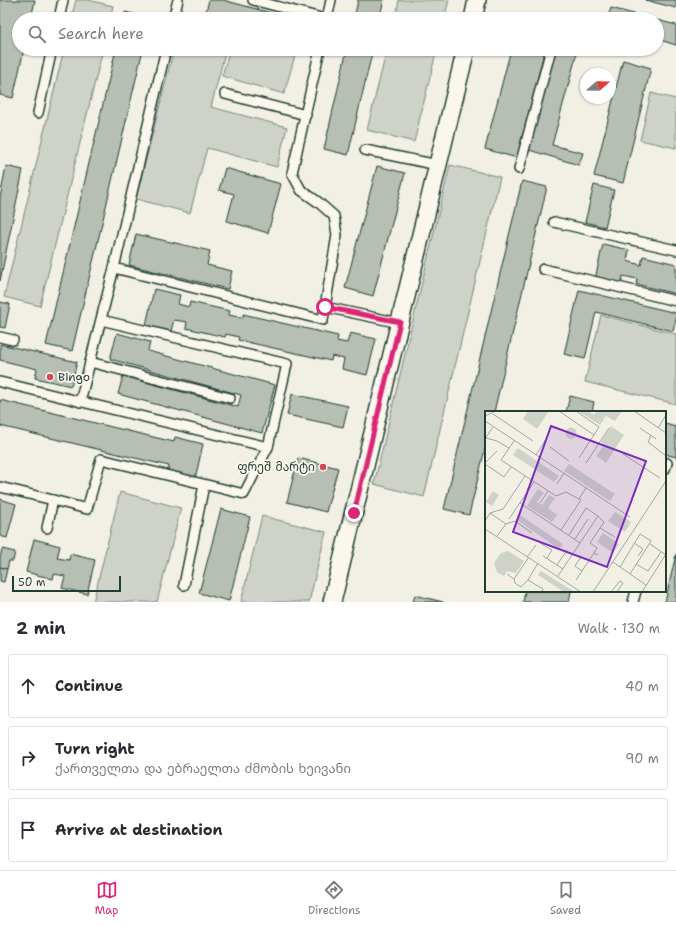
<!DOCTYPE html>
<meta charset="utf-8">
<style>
body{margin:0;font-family:"Shantell Sans","Noto Sans Georgian",sans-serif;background:#f2f2f3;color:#2b2b33}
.compass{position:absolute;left:580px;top:68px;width:36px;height:36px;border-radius:50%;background:#fff;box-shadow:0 1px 3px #0004;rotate:70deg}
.scale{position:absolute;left:12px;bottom:10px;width:109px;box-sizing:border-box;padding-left:4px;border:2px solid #1f3d34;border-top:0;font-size:11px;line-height:14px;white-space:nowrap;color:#1f3d34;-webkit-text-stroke:3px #fbf7ec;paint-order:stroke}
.stop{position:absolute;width:12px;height:12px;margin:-9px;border:3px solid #db2777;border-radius:50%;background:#fff}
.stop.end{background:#db2777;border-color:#fff;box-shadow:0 1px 4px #0008}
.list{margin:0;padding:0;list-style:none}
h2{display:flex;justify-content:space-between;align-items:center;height:52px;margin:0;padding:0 16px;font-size:17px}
h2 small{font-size:13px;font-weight:400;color:#7c7c81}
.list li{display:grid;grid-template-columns:26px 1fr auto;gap:12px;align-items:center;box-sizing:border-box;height:64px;margin:0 8px 8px;padding:0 8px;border:1px solid #e1e1e2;border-radius:4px}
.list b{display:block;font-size:15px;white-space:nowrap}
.list p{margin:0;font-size:13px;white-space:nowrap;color:#7c7c81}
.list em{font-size:13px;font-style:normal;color:#7c7c81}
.icon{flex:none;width:22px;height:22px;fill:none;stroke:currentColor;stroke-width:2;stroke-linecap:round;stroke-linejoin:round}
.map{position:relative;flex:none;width:676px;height:602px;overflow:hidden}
.search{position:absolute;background:#fff;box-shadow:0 1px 3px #0004;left:12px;right:12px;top:12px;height:44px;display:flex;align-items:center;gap:10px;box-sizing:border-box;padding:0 14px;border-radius:22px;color:#7c7c81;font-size:15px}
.sheet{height:268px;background:#fff}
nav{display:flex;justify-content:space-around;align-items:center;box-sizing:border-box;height:56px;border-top:1px solid #e1e1e2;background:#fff;font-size:11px;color:#7c7c81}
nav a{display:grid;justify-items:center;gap:2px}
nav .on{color:#db2777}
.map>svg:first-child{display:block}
.green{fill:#cfd2c8;stroke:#77887e}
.building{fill:#b7beb3;stroke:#1f3d34}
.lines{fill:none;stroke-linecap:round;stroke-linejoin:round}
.lane-casing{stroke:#1f3d34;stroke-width:12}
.street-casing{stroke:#1f3d34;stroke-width:20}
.lane{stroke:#fbf7ec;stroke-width:9}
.street{stroke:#fbf7ec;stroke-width:17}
.route{stroke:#db2777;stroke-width:5}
.poi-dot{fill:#d1495b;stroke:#fbf7ec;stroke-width:1.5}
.labels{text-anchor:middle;stroke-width:3.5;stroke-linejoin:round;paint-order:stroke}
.poi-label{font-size:12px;fill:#1f3d34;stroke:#fbf7ec;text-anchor:start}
.inset-road{fill:none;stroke:#9ea89e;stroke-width:1}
.view{fill:#7b2cbf;fill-opacity:0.15;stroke:#7b2cbf;stroke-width:2}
.inset-edge{fill:none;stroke:#1f3d34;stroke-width:2}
</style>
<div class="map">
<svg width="676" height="602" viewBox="0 0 676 602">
<rect width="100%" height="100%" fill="#f2f0e5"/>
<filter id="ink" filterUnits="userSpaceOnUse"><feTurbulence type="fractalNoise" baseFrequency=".025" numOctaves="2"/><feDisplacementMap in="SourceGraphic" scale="8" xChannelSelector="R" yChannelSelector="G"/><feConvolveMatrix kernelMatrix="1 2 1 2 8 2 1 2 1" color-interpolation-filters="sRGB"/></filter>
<g filter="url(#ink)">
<g class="green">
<path d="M76 0H88L113 6 110 19H71Z"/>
<path d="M399 0H449L444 19H395Z"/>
<path d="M64 49H103L40 306 4 297Z"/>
<path d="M174 49H226L211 107 287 127 277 167 207 148 190 213 136 199Z"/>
<path d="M230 49H286L296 52 284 94 222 76Z"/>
<path d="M387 49H437L414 142 367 130Z"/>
<path d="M651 93 676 99V148L640 140Z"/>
<path d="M450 165 500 177 424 497 374 484Z"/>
<path d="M601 315 676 334V404L585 382Z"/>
<path d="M120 492 181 508 157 602H93Z"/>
<path d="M262 516 326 532 309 602H241Z"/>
</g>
<g class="building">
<path d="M0 0H35L31 19H19V49H24L13 98 0 95Z"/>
<path d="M209 0H223L275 14 274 19H204Z"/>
<path d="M358 0H384L379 19H354Z"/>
<path d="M645 0H676V8Z"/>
<path d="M611 8 653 19H607Z"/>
<path d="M125 12 151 18V19H124Z"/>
<path d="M657 20 676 25V45L657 39Z"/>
<path d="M116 49H143L72 351 46 345Z"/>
<path d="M347 49H373L348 155 324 149Z"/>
<path d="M511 49H545L517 158 485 149Z"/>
<path d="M556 49H578L552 145 583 153 579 165 529 150Z"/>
<path d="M623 60 651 68 623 183 594 176Z"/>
<path d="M6 166 23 170 0 281V198Z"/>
<path d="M377 166 405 173 373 296 345 288Z"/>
<path d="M225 168 281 184 268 233 227 221 234 194 219 190Z"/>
<path d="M522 181 547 187 494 412H486V445L469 515 444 509Z"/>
<path d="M594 185 614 190 605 227 585 222Z"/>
<path d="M136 234 210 251 207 265 232 271 228 289 129 265Z"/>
<path d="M603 244 629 250 627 261 641 265 643 256 676 264V294L636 284 637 279 623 276 621 285 595 279Z"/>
<path d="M154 289 180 295 178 304 189 307 190 302 230 311 229 315 243 318V314L338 336 337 341 347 343 350 333 376 339 367 375 342 369 344 359 332 356 331 361 238 340 239 337 226 334 225 337 186 328 187 322 174 320 171 331 146 325Z"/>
<path d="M579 290 676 313V319L673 331 596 312 585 359 564 354Z"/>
<path d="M0 302 10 304 5 328 0 327Z"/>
<path d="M117 333 150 342 148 351 275 385 262 433 118 394 123 376 238 407 241 395 110 359Z"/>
<path d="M0 344 77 362 71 386 35 378 37 369 0 360Z"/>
<path d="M292 394 348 406 343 427 287 415Z"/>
<path d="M570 396 594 402 592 412H593H566Z"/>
<path d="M0 400 174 442 175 437 203 444 195 479 167 473 169 466 0 426Z"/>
<path d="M665 424 676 427V457L665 454Z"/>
<path d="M298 458 338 468 326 512 287 502Z"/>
<path d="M0 499 16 504 7 538 0 536Z"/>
<path d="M221 509 250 517 229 601 199 593Z"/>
<path d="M34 539 60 546 57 558 69 560 70 554 95 560 87 594 62 588 65 576 54 574 53 579 26 572Z"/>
<path d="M2 549 15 552 13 561H9L7 569 0 567V558Z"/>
<path d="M676 554V602H665Z"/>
<path d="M0 567 7 569 4 582 0 581Z"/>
<path d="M525 591H571L569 602H523Z"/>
<path d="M415 595 443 602H413Z"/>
</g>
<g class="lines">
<defs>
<g id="lane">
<path d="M253 0 325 19"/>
<path d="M59 19 63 0"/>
<path d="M173 19 178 0"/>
<path d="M327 19 331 0"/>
<path d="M320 49 292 173 301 190 318 202 334 216 337 235 325 307"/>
<path d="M225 94 306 115"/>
<path d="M38 113 52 49"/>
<path d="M365 150 438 165"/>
<path d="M519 169 551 49"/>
<path d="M554 222 676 250"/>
<path d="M114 268 323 320 325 307 400 323"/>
<path d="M543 269 676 301"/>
<path d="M0 337 13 340"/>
<path d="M90 362 230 398"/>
<path d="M0 382 268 447"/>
<path d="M80 402 114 268 166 49"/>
<path d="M665 469 667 463"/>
<path d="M0 487 53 500"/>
<path d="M47 528 53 500 87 509 101 459 244 494 268 447 287 364 101 320"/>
<path d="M184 585 204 485"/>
<path d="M633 602 636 591"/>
</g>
<g id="street">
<path d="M473 19 477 0"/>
<path d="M332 602 466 49"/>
</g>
</defs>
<use href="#lane" class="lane-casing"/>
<use href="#street" class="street-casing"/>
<use href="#lane" class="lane"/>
<use href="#street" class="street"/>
</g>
</g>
<g class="lines" filter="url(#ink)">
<path class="route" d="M325 307 400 322 354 513"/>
</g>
<g class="poi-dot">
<circle cx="50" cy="377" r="4"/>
<circle cx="323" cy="467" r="4"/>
</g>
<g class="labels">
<g class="poi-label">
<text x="58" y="381">Bingo</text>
<text x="315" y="471" text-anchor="end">ფრეშ მარტი</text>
</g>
</g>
<g transform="translate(485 411)">
<rect width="181" height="181" fill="#f2f0e5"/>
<path d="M43 0H64L52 18 38 8ZM93 0H103L109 4 112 0H137L130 10 121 5 115 14ZM126 15 139 24 121 52 111 45 119 34 116 31ZM80.5 22a5.5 5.5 0 1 1 11 0a5.5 5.5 0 1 1-11 0ZM33 37 74 65 69 71 28 44ZM84 53 130 83 125 90 79 60ZM53 78 59 82 52 91 57 94 64 84 70 87 63 97 72 104 67 111 42 95ZM8 80 14 84 7 95 1 91ZM130 101 146 111 140 121 123 110ZM35 104 78 133 74 138 32 109ZM118 122 134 133 128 142 112 131ZM23 140 39 150 31 162 22 160 19 165 12 161 9 152 16 142ZM56 160 88 180V181H79L53 164Z" fill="#cfd2c8"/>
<path class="inset-road" d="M74 0 109 24M91 0 114 16 94 47M149 0 181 22M8 3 48 30M0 5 11 0M0 10 145 106M155 17 171 28M173 17 181 4M166 24 163 31 181 45M1 27 12 30 24 37M0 28 8 16M29 30 16 49 71 85 81 81 94 88M65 36 84 50M138 43 175 67M51 44 61 28M0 52 12 40M101 52 124 17M0 53 19 66 26 56M72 73 79 62M35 92 95 132M55 92 63 80M5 102 21 113 30 110 47 122M24 108 49 71M0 110 5 102 18 98 40 65M115 117 130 126M0 118 96 181M76 119 96 89 94 88 101 77M84 124 101 97 113 105 119 111 105 132 112 137 109 142 113 144M12 125 21 113M90 128 103 108M55 132 67 139 62 147M149 132 158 138 153 145M165 133 181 144M58 145 78 158M42 146 51 134M96 146 90 155 97 160M128 151 161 174M53 152 43 169 58 178 57 181M151 153 163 160 176 141M72 154 82 139M135 156 155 123 166 130 145 163M22 163 29 168 44 146M73 165 113 105M29 168 30 172 36 176 43 169M91 169 109 142M108 181 181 70M126 181 135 170 138 172 132 181M157 181 181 143"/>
<path class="view" d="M66 15 161 50 122 156 28 121Z"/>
<rect width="181" height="181" class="inset-edge"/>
</g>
</svg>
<svg class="compass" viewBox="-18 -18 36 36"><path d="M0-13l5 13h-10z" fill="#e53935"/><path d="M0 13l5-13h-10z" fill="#7c7c81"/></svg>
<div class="scale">50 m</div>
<div class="stop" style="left:325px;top:307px"></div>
<div class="stop end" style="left:354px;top:513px"></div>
<div class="search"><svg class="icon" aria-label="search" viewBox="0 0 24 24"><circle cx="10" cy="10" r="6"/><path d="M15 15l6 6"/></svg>Search here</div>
</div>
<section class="sheet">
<h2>2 min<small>Walk · 130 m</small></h2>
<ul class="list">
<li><svg class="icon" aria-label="ahead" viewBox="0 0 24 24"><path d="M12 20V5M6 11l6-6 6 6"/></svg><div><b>Continue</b></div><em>40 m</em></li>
<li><svg class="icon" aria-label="right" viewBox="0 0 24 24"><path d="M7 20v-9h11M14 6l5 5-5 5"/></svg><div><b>Turn right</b><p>ქართველთა და ებრაელთა ძმობის ხეივანი</p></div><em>90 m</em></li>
<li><svg class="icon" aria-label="arrive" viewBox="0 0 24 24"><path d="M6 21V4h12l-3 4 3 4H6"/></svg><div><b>Arrive at destination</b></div></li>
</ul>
</section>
<nav>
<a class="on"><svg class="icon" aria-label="map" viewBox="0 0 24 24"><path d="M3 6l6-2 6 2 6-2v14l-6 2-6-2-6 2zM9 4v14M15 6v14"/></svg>Map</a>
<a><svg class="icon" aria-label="directions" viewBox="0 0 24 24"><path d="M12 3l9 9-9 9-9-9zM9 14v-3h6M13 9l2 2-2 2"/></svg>Directions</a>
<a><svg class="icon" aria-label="saved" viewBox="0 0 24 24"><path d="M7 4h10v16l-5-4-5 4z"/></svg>Saved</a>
</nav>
